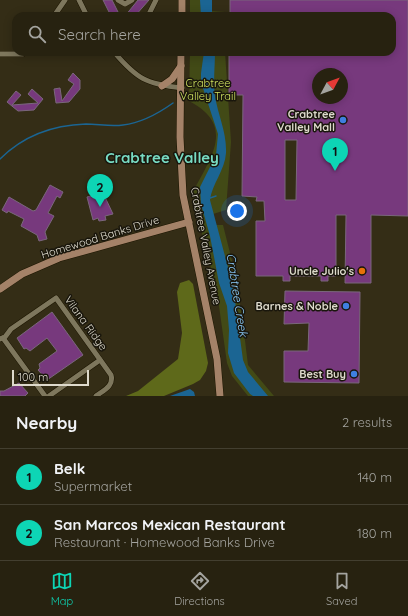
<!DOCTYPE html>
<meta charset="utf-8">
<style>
body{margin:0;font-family:Quicksand,sans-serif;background:#332f1e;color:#f1f3f6}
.compass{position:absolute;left:312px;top:68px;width:36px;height:36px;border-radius:50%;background:#272210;box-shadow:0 2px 10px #0003;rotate:49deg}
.scale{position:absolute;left:12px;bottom:10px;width:77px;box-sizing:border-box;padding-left:4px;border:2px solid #dedacc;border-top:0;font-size:11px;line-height:14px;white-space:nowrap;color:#dedacc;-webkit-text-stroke:3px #19160c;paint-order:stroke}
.you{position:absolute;left:237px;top:211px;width:14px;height:14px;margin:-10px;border:3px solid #fff;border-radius:50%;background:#1a73e8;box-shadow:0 0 0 6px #1a73e833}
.badge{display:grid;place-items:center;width:26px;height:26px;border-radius:50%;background:#0dd5b5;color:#111;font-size:13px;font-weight:700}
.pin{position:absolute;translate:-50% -33px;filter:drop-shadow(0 1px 2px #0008)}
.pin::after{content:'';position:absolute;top:21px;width:14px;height:12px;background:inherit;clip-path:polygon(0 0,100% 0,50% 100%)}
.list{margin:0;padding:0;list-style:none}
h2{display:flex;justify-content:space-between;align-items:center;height:52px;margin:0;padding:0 16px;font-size:17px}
h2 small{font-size:13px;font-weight:400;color:#a4a49f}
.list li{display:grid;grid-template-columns:26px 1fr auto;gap:12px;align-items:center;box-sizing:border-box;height:56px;padding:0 16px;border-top:1px solid #433f30}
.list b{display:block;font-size:15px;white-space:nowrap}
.list p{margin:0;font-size:13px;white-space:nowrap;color:#a4a49f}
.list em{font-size:13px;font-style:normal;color:#a4a49f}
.icon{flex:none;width:22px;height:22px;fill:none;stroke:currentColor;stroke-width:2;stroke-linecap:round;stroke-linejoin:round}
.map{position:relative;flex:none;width:408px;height:396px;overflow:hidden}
.search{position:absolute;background:#272210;box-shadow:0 2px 10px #0003;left:12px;right:12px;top:12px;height:44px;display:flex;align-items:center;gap:10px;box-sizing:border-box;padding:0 14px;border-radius:12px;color:#a4a49f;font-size:15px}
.sheet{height:164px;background:#272210}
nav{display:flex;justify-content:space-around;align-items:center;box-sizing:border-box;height:56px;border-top:1px solid #433f30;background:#272210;font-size:11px;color:#a4a49f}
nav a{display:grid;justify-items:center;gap:2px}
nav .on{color:#0dd5b5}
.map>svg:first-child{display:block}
.green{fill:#424a16}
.forest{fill:#5e691a}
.water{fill:#1b6593}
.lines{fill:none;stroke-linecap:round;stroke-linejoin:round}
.stream{stroke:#1b6593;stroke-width:1.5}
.building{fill:#77397d;stroke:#7a677c;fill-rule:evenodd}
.street-casing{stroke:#1c1501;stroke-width:6}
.secondary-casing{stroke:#1c1501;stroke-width:8}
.street{stroke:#7e775d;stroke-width:5}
.secondary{stroke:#a48268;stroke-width:7}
.shop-dot{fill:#3f7fe0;stroke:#19160c;stroke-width:1.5}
.food-dot{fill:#e8710a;stroke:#19160c;stroke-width:1.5}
.labels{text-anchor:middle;stroke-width:3;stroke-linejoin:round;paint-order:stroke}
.park-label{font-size:11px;fill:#cfe360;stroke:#19160c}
.poi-label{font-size:11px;font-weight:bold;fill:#dedacc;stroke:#19160c;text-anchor:end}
.street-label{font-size:11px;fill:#dedacc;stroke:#19160c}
.water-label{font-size:12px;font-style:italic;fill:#8cccfb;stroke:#19160c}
.district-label{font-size:15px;font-weight:bold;fill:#78dbc3;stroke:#19160c}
</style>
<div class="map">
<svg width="408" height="396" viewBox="0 0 408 396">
<rect width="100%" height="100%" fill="#342d16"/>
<g class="green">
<path d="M190 0H209L211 11 225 12V16H190Z"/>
<path d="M190 52H225L231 142 226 210 213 214 215 225H223L234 269 242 316 248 365 274 396H248L232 376 227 363 217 292 192 194C210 158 237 126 189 101Z"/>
</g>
<path class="forest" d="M189 280 193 284 208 363 206 371 200 380 193 384 164 396H126L138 391 178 359 182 333 177 292 180 283Z"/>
<g class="water">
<path d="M200 0H212V16H201Z"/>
<path d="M204 52H215C215 66 213 82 215 96 218 115 227 133 226 153 225 170 212 184 210 200L233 286 243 360 248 372 268 396H253L250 394 234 373 228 353 229 330 227 306 219 283 210 236 201 204 200 187 216 155 218 134 201 82V73Z"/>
<path d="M190 389 194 392 195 396H170Z"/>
</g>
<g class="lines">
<g class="stream">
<path d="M192 98 208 99"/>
<path d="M0 159C23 136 54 125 86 124 98 124 111 127 123 125 140 123 159 113 173 103"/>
<path d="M210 198 216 196"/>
</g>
</g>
<g class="building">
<path d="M103 0H112L120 16H111Z"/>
<path d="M138 0H149L135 16H125Z"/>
<path d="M230 0H408V216L371 215V283H345L346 215H336V276H328V281H321V276H290V281H283V276H256V221H265L264 201H256L257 197 242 196 243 95H229V52H392V16H230ZM318 74H342V98H318ZM285 140H297L296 200H285Z"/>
<path d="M73 73 80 80V89L69 102 56 103 54 89 60 88 62 101 74 84 68 80Z"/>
<path d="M32 89 43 99 34 110 18 111 7 102 16 91 21 95 12 105 38 103 28 94Z"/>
<path d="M50 185 63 192 60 198 57 196 48 213 54 216 45 232 47 239 39 241 37 235 21 226 24 219 8 211 7 213 2 210 9 197 33 211 36 210Z"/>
<path d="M101 193 102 195H104L113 214 105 216 106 220 99 221 98 218 93 220 87 197Z"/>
<path d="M285 291 360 292 359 383 284 382V351H308L309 323 284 324Z"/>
<path d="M52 312 83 355 47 380 38 370 40 368 39 364 57 351 47 338 30 351 26 348 24 349 17 338Z"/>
<path d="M19 383 28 393 25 396H0V391H4Z"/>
</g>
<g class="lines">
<defs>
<g id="street">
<path d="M79 0 87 16"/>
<path d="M118 0 125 4 132 0"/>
<path d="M54 16 65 0"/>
<path d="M148 16 156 0"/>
<path d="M114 52C137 79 146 84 182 88"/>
<path d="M0 54H23L25 52"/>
<path d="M3 338 45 396"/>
<path d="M0 339 5 337 11 329 56 298 111 375C114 386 104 390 96 396"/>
<path d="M49 396 100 360"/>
</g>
<g id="secondary">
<path d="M182 0V16"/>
<path d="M181 52 180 137 183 195 217 359 220 396"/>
<path d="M162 86 172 79 181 66"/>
<path d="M0 289 22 274 59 258 189 222"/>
</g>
</defs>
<use href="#street" class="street-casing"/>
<use href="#secondary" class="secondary-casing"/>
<use href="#street" class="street"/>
<use href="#secondary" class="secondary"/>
</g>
<g class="shop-dot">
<circle cx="343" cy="120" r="4"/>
<circle cx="346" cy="306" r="4"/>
<circle cx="354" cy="374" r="4"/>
</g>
<circle class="food-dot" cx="362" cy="271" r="4"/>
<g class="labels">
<g class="park-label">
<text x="208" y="87">Crabtree<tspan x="208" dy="13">Valley Trail</tspan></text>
</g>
<g class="poi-label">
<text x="335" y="118">Crabtree<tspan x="335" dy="13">Valley Mall</tspan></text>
<text x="354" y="275">Uncle Julio's</text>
<text x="338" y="310">Barnes &amp; Noble</text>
<text x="346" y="378">Best Buy</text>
</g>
<g class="street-label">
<text transform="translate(100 237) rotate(-17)" y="4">Homewood Banks Drive</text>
<text transform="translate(206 246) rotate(79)" y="4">Crabtree Valley Avenue</text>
<text transform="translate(86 323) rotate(54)" y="4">Vilana Ridge</text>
</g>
<g class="water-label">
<text transform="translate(237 295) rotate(81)" y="4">Crabtree Creek</text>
</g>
<g class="district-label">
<text x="162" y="163">Crabtree Valley</text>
</g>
</g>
</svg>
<svg class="compass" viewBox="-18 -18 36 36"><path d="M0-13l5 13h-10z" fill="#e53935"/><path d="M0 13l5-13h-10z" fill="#a4a49f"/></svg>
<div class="scale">100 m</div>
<div class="you"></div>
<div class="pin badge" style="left:335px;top:171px">1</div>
<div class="pin badge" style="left:100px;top:207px">2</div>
<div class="search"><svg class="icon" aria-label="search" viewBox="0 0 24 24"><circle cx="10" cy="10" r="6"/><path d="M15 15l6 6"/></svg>Search here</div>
</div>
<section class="sheet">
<h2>Nearby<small>2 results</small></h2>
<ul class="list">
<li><span class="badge">1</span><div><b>Belk</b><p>Supermarket</p></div><em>140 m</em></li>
<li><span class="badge">2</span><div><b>San Marcos Mexican Restaurant</b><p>Restaurant · Homewood Banks Drive</p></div><em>180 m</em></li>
</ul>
</section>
<nav>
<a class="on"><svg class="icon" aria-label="map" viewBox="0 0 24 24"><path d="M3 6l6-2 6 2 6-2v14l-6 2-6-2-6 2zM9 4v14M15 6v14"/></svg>Map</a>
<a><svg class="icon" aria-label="directions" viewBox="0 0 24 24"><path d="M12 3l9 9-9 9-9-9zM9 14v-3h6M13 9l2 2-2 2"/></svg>Directions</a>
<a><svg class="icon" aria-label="saved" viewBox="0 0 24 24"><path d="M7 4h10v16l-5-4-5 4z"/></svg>Saved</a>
</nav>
